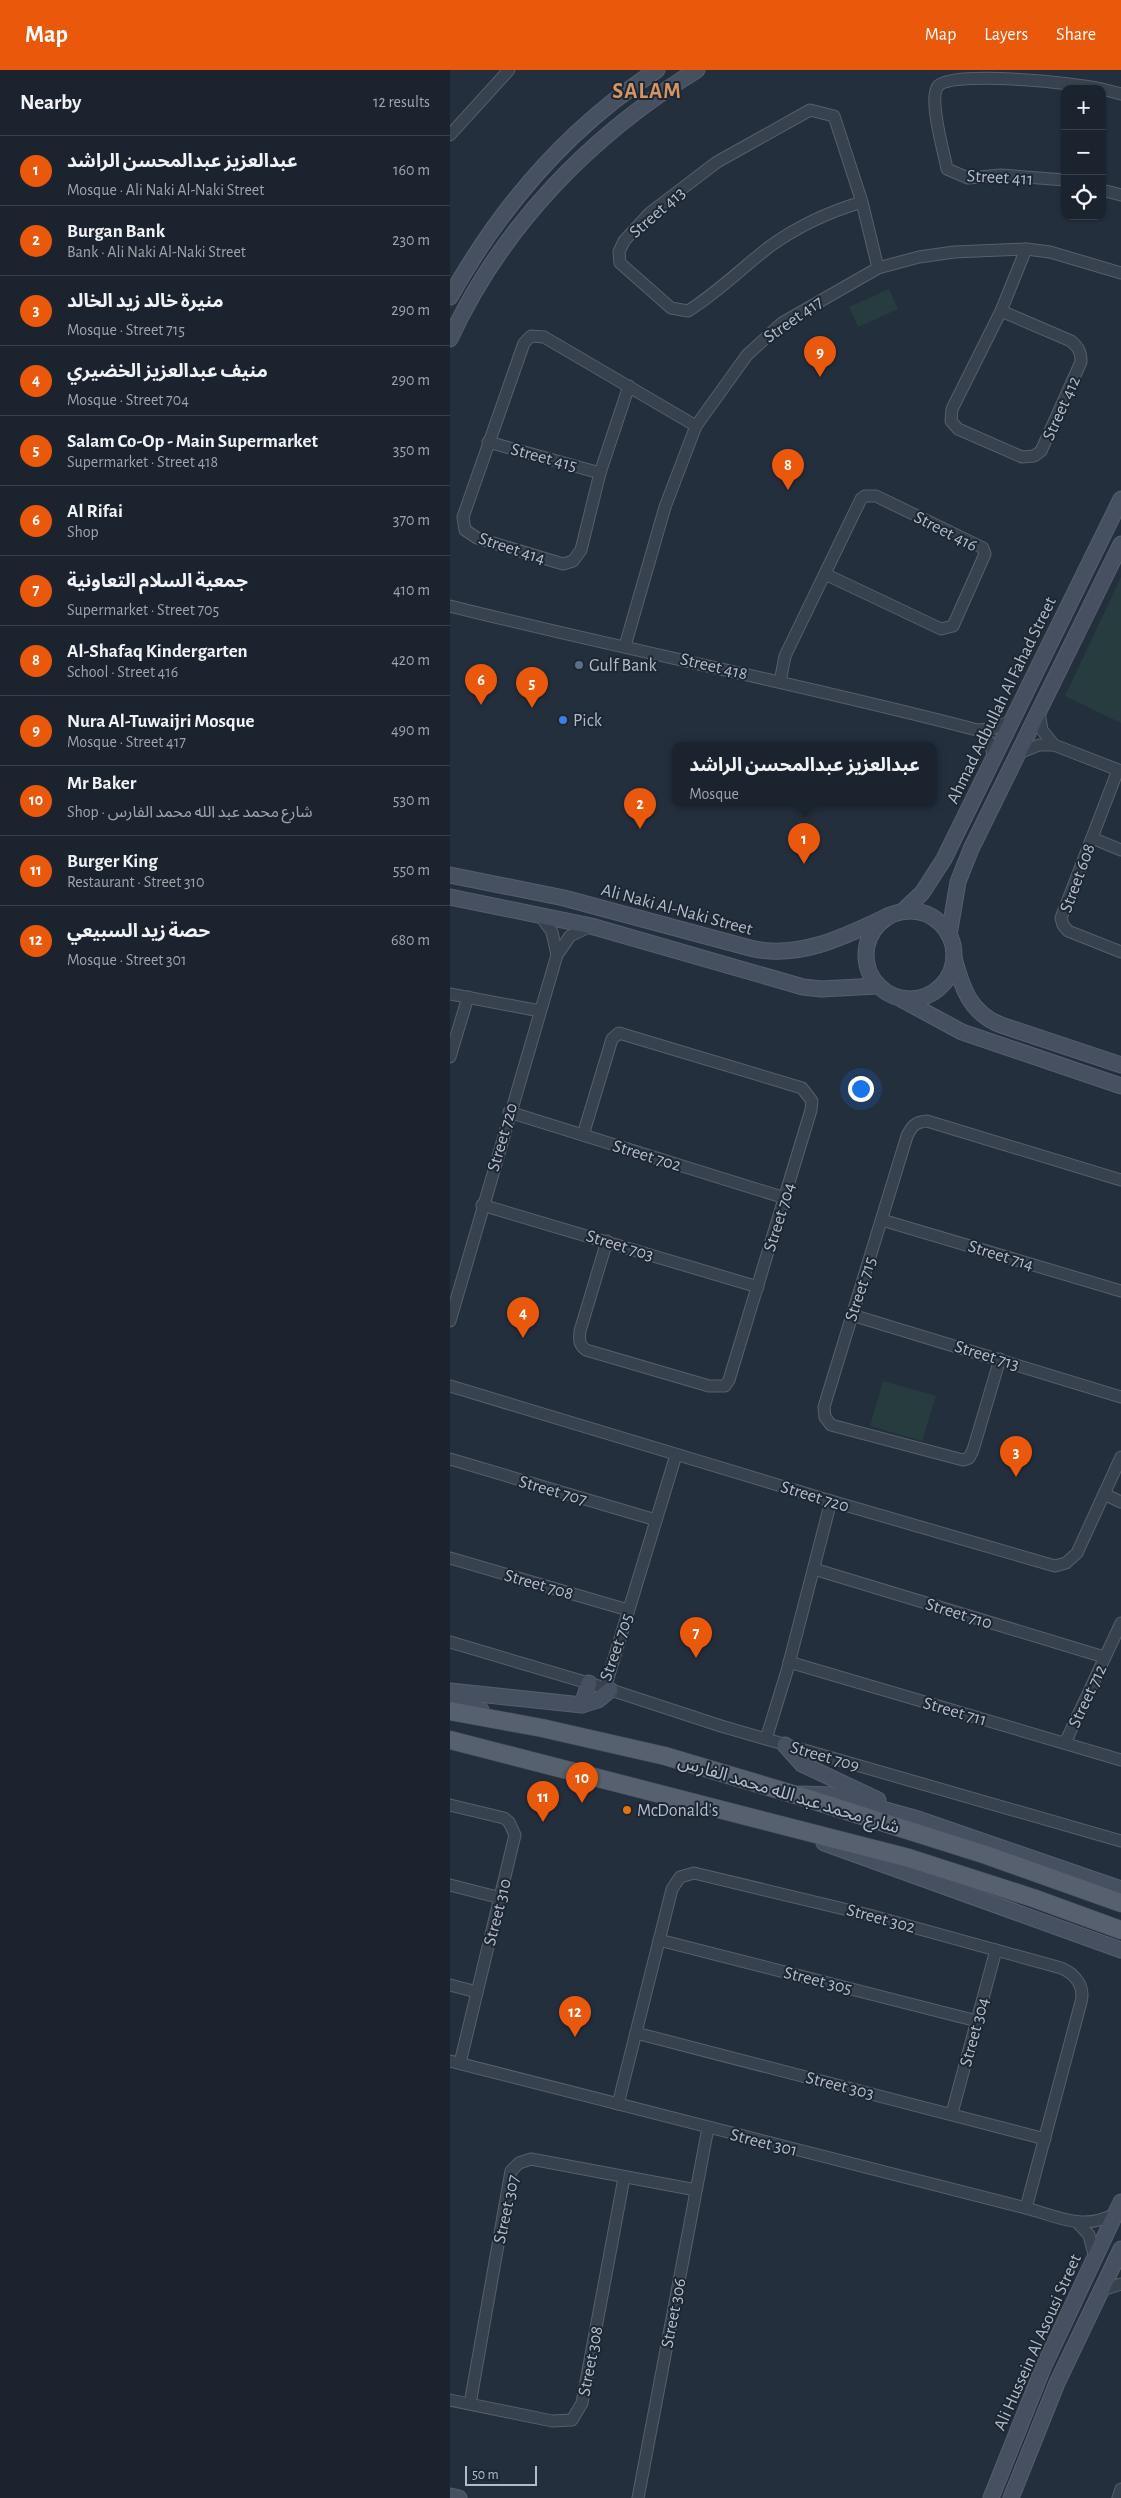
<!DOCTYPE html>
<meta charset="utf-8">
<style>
body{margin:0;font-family:"Alegreya Sans","Noto Sans Arabic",sans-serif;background:#282f3a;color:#f1f3f6}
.controls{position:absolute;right:15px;top:15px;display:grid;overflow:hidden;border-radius:10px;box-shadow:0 1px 4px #0004}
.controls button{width:45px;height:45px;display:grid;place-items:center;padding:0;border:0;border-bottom:1px solid #39404a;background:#1b232e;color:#f1f3f6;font:25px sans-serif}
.scale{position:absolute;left:15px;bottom:12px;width:72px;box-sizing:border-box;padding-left:5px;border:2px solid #b4bcc9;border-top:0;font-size:14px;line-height:18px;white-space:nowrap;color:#b4bcc9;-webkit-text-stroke:4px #1d2633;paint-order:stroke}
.you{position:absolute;left:410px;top:1018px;width:18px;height:18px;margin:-12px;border:4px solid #fff;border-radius:50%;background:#1a73e8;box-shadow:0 0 0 8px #1a73e833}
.badge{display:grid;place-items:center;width:32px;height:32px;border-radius:50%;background:#ea580c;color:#fff;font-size:16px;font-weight:700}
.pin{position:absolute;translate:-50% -41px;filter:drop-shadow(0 1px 2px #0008)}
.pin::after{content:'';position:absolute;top:26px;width:18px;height:15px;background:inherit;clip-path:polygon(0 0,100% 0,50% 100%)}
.popup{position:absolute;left:222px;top:672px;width:265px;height:65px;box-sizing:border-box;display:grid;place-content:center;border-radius:10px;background:#1b232e;filter:drop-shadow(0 1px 4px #0005);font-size:16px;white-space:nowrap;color:#a0a4aa}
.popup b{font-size:19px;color:#f1f3f6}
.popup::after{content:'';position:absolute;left:50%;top:100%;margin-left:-10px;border:10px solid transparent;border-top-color:#1b232e}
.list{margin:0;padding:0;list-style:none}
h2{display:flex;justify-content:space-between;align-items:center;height:65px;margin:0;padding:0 20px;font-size:21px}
h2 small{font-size:16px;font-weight:400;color:#a0a4aa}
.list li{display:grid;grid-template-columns:32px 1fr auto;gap:15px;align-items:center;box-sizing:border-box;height:70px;padding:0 20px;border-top:1px solid #39404a}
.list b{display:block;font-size:19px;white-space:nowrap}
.list p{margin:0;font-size:16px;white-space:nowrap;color:#a0a4aa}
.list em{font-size:16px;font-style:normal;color:#a0a4aa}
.icon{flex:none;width:28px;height:28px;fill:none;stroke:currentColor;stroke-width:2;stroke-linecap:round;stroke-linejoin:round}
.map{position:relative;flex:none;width:671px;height:2428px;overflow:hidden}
header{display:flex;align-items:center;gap:30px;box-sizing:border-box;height:70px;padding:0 25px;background:#ea580c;color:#fff}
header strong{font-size:24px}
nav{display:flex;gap:28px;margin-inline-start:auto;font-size:18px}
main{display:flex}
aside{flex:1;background:#1b232e}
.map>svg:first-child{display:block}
.green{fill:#263c3f}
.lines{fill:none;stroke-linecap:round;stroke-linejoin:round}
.street-casing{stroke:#565f6c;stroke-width:13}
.secondary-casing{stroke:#565f6c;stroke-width:17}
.primary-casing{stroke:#414a57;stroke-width:19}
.street{stroke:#38414e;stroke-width:11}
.secondary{stroke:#465061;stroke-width:15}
.primary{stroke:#56606e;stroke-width:18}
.service-dot{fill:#5c6f8a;stroke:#1d2633;stroke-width:2}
.shop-dot{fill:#3f7fe0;stroke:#1d2633;stroke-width:2}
.food-dot{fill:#e8710a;stroke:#1d2633;stroke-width:2}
.labels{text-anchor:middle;stroke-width:4;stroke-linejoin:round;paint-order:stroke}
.street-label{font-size:18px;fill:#b4bcc9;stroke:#1d2633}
.poi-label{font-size:18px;fill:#b4bcc9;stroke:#1d2633;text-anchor:start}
.district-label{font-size:22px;font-weight:bold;letter-spacing:1px;fill:#d59563;stroke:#1d2633}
</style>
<header>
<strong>Map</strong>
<nav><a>Map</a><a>Layers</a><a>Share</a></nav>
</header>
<main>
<aside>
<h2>Nearby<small>12 results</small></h2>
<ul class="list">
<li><span class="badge">1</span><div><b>عبدالعزيز عبدالمحسن الراشد</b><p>Mosque · Ali Naki Al-Naki Street</p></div><em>160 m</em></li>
<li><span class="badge">2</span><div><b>Burgan Bank</b><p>Bank · Ali Naki Al-Naki Street</p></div><em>230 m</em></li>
<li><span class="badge">3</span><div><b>منيرة خالد زيد الخالد</b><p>Mosque · Street 715</p></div><em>290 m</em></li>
<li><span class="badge">4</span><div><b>منيف عبدالعزيز الخضيري</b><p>Mosque · Street 704</p></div><em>290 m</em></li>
<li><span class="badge">5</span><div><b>Salam Co-Op - Main Supermarket</b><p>Supermarket · Street 418</p></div><em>350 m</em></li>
<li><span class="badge">6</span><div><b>Al Rifai</b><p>Shop</p></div><em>370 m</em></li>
<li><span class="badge">7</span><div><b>جمعية السلام التعاونية</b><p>Supermarket · Street 705</p></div><em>410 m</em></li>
<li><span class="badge">8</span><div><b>Al-Shafaq Kindergarten</b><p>School · Street 416</p></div><em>420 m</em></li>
<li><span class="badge">9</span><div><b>Nura Al-Tuwaijri Mosque</b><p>Mosque · Street 417</p></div><em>490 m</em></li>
<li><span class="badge">10</span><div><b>Mr Baker</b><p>Shop · شارع محمد عبد الله محمد الفارس</p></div><em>530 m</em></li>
<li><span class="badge">11</span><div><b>Burger King</b><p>Restaurant · Street 310</p></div><em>550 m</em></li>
<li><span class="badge">12</span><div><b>حصة زيد السبيعي</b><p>Mosque · Street 301</p></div><em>680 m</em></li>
</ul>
</aside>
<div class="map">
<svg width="671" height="2428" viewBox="0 0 671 2428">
<rect width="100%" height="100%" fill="#242f3e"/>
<g class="green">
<path d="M439 219 448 239 408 257 399 237Z"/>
<path d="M671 507V653L615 626Z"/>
<path d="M433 1311 486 1326 472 1371 420 1356Z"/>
</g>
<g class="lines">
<defs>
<g id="street">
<path d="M652 19 671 24"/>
<path d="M0 65 59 0"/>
<path d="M615 110 551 105 518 108 497 99C494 82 478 29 488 16 503 0 626 13 651 19"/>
<path d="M652 120 671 125"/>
<path d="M412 132C378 142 348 156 319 177 292 198 267 223 238 241L221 238 170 193 169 182 174 171 200 143 267 92 360 40 384 46 412 132 428 198"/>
<path d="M551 241 621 271C629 278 631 282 631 292L591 381 584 386 572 387 508 359 501 351 502 339 551 241 576 179"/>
<path d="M179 316 150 403 131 480 123 491 113 494 27 468 15 460 13 447 74 273 81 266 94 267 246 356"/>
<path d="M38 372 150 403"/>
<path d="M0 536C175 580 352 614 527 660L541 659 562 651"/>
<path d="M175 576 215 437 246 356 297 285 332 253 428 198 469 187 504 182 576 179 600 182 671 203"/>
<path d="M330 612 335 586 411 429 415 426H426L527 475 533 478 535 484 503 556 491 559 375 504"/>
<path d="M589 642 592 660 604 675"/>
<path d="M527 660C538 666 543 676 543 689"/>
<path d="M569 683 589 675H604L671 701"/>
<path d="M668 700 611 848 613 855 618 861 671 882"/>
<path d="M642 768 671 780"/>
<path d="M89 844 102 862 107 885"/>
<path d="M0 924 90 941"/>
<path d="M0 987 18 927"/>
<path d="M59 1042 335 1128"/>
<path d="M133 1065 162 969 169 963 352 1018 362 1031 361 1040 279 1310 275 1316H259L136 1280C129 1275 129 1270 130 1261L157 1171"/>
<path d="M32 1135 308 1217"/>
<path d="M432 1150 671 1221"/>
<path d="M402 1245 671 1327"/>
<path d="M0 1251 107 885 120 866 141 856"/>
<path d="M550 1289 523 1380 519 1388 513 1390 381 1355 375 1347 374 1337 457 1066C462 1056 465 1052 477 1051L671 1110"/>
<path d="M0 1316 381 1431 605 1496 616 1493 627 1483 671 1387"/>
<path d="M0 1389 206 1450"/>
<path d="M654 1424 671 1432"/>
<path d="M381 1431 337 1601 316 1669 671 1771"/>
<path d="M0 1488 178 1540"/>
<path d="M364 1499 654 1587"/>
<path d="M0 1572 155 1618 226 1385"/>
<path d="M339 1592 671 1690"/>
<path d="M155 1618 271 1656 316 1669"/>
<path d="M615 1673 671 1553"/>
<path d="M0 1735 54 1748 59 1752 65 1765 10 1993"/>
<path d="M0 1815 51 1828"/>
<path d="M209 1870 527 1951"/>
<path d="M0 1915 27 1922"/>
<path d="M186 1963 595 2069"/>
<path d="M0 1991 576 2138C609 2147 633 2161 665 2144"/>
<path d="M168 2034 222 1819 230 1807 244 1803 419 1845 611 1898C626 1904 635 1917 631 1932L576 2138"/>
<path d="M502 2043 546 1880"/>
<path d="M628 2153 639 2165 645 2188"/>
<path d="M652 2220 671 2214"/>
<path d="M0 2330 102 2351 122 2350 132 2333 174 2108"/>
<path d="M20 2334 61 2101 69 2093 81 2089 246 2120"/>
<path d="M188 2428 258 2058"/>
<path d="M668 2428 671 2419"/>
</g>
<g id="secondary">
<path d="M0 227C51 136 119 57 207 0"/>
<path d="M0 269C52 156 141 65 247 0"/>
<path d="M0 805 114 828 300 878C349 890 396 866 440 845"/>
<path d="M0 827 141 856 353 917 371 919 428 916"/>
<circle cx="460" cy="885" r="44"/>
<path d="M453 841 472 823 494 789 671 429"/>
<path d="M499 865 508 812 521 779 671 474"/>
<path d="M504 888C512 918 520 943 551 955L671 995"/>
<path d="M451 929 512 962 671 1016"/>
<path d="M0 1621 132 1635 148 1630 160 1620"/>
<path d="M0 1631 31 1640"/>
<path d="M132 1635 139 1613"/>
<path d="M335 1675 352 1694 428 1730"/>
<path d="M350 1724 381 1725 468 1749 671 1819"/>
<path d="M374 1773 671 1880"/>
<path d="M0 2426 9 2428"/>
<path d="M541 2428 593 2298 671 2132"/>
<path d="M561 2428 607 2313 671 2179"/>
</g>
<g id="primary">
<path d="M0 1641 92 1658 215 1686 346 1725 536 1785 671 1833"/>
<path d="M0 1670 459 1788 583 1828 671 1860"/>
</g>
</defs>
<use href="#street" class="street-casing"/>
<use href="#secondary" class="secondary-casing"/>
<use href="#primary" class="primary-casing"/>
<use href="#street" class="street"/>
<use href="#secondary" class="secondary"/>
<use href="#primary" class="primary"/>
</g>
<circle class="service-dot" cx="129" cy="595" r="5"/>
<circle class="shop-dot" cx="113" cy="650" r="5"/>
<circle class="food-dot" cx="177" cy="1740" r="5"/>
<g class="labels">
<g class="street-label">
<text transform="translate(550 107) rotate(3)" y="6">Street 411</text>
<text transform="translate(207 142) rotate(-41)" y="6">Street 413</text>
<text transform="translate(343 249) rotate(-35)" y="6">Street 417</text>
<text transform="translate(611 338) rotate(-66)" y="6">Street 412</text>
<text transform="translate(94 387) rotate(15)" y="6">Street 415</text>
<text transform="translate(496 461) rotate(27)" y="6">Street 416</text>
<text transform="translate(62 478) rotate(18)" y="6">Street 414</text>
<text transform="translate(264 596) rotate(13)" y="6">Street 418</text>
<text transform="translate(551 630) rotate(-64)" y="6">Ahmad Adbullah Al Fahad Street</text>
<text transform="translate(627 808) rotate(-70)" y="6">Street 608</text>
<text transform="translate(227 839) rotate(15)" y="6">Ali Naki Al-Naki Street</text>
<text transform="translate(52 1067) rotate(-74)" y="6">Street 720</text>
<text transform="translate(197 1085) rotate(17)" y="6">Street 702</text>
<text transform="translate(329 1147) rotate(-73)" y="6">Street 704</text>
<text transform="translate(170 1175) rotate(17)" y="6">Street 703</text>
<text transform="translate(551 1185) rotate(17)" y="6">Street 714</text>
<text transform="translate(410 1219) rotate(-72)" y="6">Street 715</text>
<text transform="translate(537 1285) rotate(17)" y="6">Street 713</text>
<text transform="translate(103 1420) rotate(16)" y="6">Street 707</text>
<text transform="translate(365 1426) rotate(17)" y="6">Street 720</text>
<text transform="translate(89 1514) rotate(16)" y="6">Street 708</text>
<text transform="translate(509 1543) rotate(17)" y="6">Street 710</text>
<text transform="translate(166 1577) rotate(-71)" y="6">Street 705</text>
<text transform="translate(637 1626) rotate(-65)" y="6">Street 712</text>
<text transform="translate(505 1641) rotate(16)" y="6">Street 711</text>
<text transform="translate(375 1686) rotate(16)" y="6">Street 709</text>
<text transform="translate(339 1724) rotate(17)" y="6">شارع محمد عبد الله محمد الفارس</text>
<text transform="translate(47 1842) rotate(-76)" y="6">Street 310</text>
<text transform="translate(431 1848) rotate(15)" y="6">Street 302</text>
<text transform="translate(368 1910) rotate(14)" y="6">Street 305</text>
<text transform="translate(524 1962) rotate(-75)" y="6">Street 304</text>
<text transform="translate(390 2015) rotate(14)" y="6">Street 303</text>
<text transform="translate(314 2072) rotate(14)" y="6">Street 301</text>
<text transform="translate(56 2139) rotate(-78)" y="6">Street 307</text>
<text transform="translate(223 2243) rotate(-79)" y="6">Street 306</text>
<text transform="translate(587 2272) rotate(-66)" y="6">Ali Hussein Al Asousi Street</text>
<text transform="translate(140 2291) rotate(-79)" y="6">Street 308</text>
</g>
<g class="poi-label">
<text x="139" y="601">Gulf Bank</text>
<text x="123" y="656">Pick</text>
<text x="187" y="1746">McDonald's</text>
</g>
<g class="district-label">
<text x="197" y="28">SALAM</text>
</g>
</g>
</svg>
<div class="controls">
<button>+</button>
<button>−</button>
<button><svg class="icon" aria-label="locate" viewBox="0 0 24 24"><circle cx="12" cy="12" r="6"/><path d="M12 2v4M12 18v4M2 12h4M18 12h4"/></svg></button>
</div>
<div class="scale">50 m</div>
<div class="you"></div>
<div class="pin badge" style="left:354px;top:794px">1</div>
<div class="popup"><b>عبدالعزيز عبدالمحسن الراشد</b>Mosque</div>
<div class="pin badge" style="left:190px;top:759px">2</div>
<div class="pin badge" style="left:566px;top:1407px">3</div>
<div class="pin badge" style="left:73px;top:1268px">4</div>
<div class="pin badge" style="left:82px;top:638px">5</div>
<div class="pin badge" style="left:31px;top:635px">6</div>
<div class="pin badge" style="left:246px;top:1588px">7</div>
<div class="pin badge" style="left:338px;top:420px">8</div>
<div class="pin badge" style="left:370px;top:307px">9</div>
<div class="pin badge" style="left:132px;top:1733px">10</div>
<div class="pin badge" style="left:93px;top:1752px">11</div>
<div class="pin badge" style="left:125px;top:1967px">12</div>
</div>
</main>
